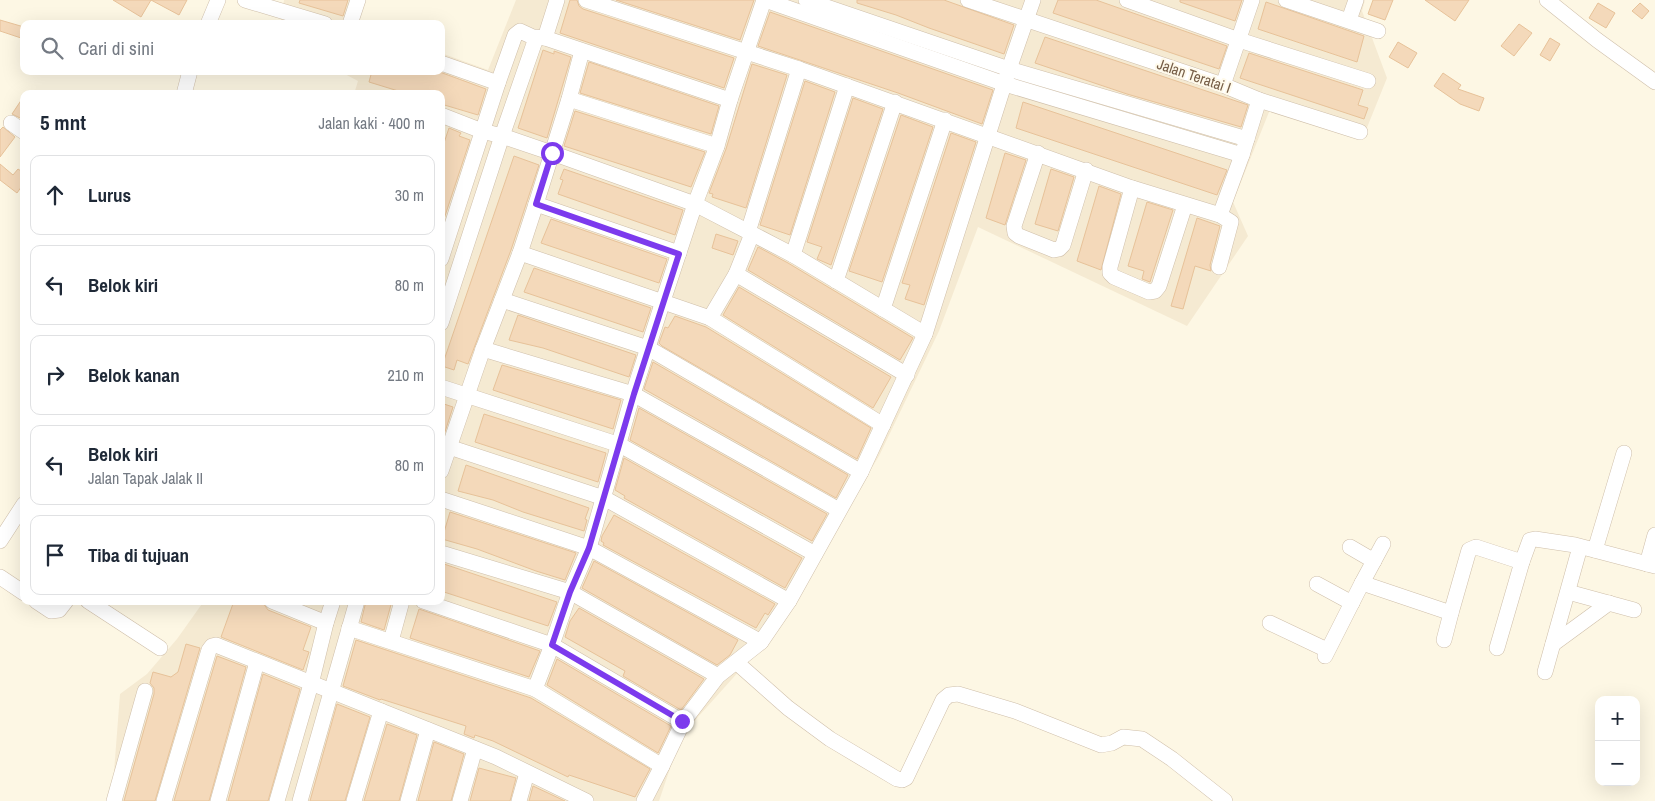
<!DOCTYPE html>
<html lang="id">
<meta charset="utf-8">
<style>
body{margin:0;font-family:"Archivo Narrow",sans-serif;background:#f2f2f3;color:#1f2937}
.controls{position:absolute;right:15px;bottom:15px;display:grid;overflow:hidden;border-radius:10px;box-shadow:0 5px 20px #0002}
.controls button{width:45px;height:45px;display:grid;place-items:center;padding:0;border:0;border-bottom:1px solid #e0e1e3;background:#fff;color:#1f2937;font:25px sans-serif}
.stop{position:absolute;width:15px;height:15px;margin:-11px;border:4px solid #7c3aed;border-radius:50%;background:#fff}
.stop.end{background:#7c3aed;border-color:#fff;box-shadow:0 1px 5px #0008}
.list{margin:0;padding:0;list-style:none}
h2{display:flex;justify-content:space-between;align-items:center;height:65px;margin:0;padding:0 20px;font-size:21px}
h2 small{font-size:16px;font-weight:400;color:#747a83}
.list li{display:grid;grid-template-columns:32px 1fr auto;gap:15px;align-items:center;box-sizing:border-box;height:80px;margin:0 10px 10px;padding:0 10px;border:1px solid #e0e1e3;border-radius:10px}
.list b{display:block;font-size:19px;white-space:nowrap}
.list p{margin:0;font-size:16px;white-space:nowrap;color:#747a83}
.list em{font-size:16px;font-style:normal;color:#747a83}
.icon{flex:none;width:28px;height:28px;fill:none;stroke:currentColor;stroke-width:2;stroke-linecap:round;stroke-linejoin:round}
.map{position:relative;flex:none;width:1655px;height:801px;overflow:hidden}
.search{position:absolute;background:#fff;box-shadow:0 5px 20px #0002;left:20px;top:20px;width:425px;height:55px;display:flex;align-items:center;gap:12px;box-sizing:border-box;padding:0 18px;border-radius:10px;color:#747a83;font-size:19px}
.panel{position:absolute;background:#fff;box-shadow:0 5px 20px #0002;left:20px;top:90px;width:425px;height:515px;border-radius:10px}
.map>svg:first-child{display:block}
.residential{fill:#f5ead2}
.building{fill:#f4d9ba;stroke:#e7c299}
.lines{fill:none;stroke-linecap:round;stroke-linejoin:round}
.street-casing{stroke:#cfbfaa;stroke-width:16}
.street{stroke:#fff;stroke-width:15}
.route{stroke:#7c3aed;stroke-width:6}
.labels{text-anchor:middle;stroke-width:4;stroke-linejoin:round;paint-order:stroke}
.street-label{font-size:15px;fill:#775f48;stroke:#fffaeb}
</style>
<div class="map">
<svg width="1655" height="801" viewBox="0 0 1655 801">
<rect width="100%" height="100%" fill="#fdf7e4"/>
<g class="residential">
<path d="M284 0H363L358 21 364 24H280Z"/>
<path d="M516 0H1365L1362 11 1387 78 1364 135 1271 107 1233 202 1248 236 1187 326 978 227 939 331 879 456 766 641 681 736 659 801H109L113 785 120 694 147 674 177 639 204 601H441V94H354L358 81 339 71H441V53L488 70Z"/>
</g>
<g class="building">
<path d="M113 0H151L141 17Z"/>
<path d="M151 0H187L179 15Z"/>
<path d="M300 0H348L343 16 299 3Z"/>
<path d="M570 0H577L579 6 583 9 734 58 724 88 560 33Z"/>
<path d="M616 0H754L740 40Z"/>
<path d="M857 0H944L1014 25 1004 54 929 28 896 15 857 3Z"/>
<path d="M1058 0H1096L1227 46 1219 69 1053 13Z"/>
<path d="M1180 0H1242L1235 21 1180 2Z"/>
<path d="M1373 0H1393L1385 20 1368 14Z"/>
<path d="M1425 0H1469L1455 21Z"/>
<path d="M1266 2 1364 36 1357 62 1258 29Z"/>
<path d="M1598 3 1615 13 1606 28 1589 18Z"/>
<path d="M1640 3 1649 11 1642 19 1632 11Z"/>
<path d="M770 12 993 90 982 124 898 93 758 46Z"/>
<path d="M0 20 24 27V39L0 31Z"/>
<path d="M1519 24 1532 33 1514 56 1501 46Z"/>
<path d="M1045 37 1248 105 1241 127 1127 94 1035 63Z"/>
<path d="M1550 38 1560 44 1550 61 1540 55Z"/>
<path d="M1398 42 1417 53 1408 68 1389 57Z"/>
<path d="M543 50 554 54V51L571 57 547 138 518 128Z"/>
<path d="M1249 53 1363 90 1358 105 1368 108 1364 119 1240 78Z"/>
<path d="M589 62 719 106 711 134 580 93Z"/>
<path d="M752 64 787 75 746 208 712 197 713 194 709 193 726 149Z"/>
<path d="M372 71H437L486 89 478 115 441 104V94H408L369 82Z"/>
<path d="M1443 73 1461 85 1458 89 1484 98 1479 111 1460 104 1434 86Z"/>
<path d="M805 81 835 92 790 235 760 225Z"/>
<path d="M24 96V120L12 114Z"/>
<path d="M853 98 883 109 831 265 817 259 822 247 807 242Z"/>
<path d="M1023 102 1227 170 1217 195 1016 128Z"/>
<path d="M575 111 705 152 691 187 564 146Z"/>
<path d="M901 115 933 127 882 282 849 271Z"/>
<path d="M3 127 15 137 0 157V130Z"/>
<path d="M449 128 461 133 459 136 470 140 441 228V152Z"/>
<path d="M951 133 976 142 924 305 905 299 910 285 902 283Z"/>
<path d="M1005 153 1026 160 1005 225 986 218Z"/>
<path d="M514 156 539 165 511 250 468 364 457 360 454 370 442 366Z"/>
<path d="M0 164 13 175 18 169 24 173V183L17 193 0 180Z"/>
<path d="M564 169 683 210 675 235 558 194 563 180 560 179Z"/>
<path d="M1051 169 1074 177 1058 231 1035 224Z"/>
<path d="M1099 186 1121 194 1101 270 1077 261Z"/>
<path d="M1147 202 1173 210 1150 282 1142 279 1144 271 1128 266Z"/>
<path d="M1197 218 1220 226 1210 265 1211 271 1195 266 1183 309 1171 306Z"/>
<path d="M551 219 667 259 659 283 541 243Z"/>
<path d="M716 234 738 241 733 255 712 248Z"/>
<path d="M758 247 788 263 913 338 900 360 748 270Z"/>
<path d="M534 268 651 308 643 332 524 292Z"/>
<path d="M739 287 891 377 873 408 723 315Z"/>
<path d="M518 315 636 355 629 377 543 348 509 340Z"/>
<path d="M675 316 706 327 871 428 857 459 662 346 659 343 665 327 668 328Z"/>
<path d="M653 362 848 475 836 498 644 389Z"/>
<path d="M502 365 621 400 613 429 493 390Z"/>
<path d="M441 403 453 407 443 438 441 437Z"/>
<path d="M639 408 827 514 812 541 630 440Z"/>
<path d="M484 414 606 453 598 482 475 442Z"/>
<path d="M624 458 802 558 785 588 624 498 625 496 615 490Z"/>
<path d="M466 465 589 508 585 519 587 520 584 531 523 512 493 500 458 491Z"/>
<path d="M450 512 576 553 565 580 536 571 477 549 442 539Z"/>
<path d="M614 515 775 604 768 615 765 613 756 628 603 545 604 543 601 541 602 536Z"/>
<path d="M594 561 738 640 730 655 717 665 582 588Z"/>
<path d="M441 563 557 602 548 626 441 591Z"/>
<path d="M234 601H257L263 603 268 610 311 627 303 650 309 652 303 670 221 637Z"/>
<path d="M366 601H392L384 630 361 622Z"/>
<path d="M579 608 704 679 681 710 623 676 625 671 565 637 570 621Z"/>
<path d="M419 609 540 651 529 677 410 638Z"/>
<path d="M356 640 531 698 650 769 635 797 569 775 568 777 493 741 475 735 474 738 464 734 466 726 381 699 380 700 343 686Z"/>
<path d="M186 644 200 648 155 801H124L154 694V688L150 683 153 672 171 677 178 672Z"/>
<path d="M217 656 246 667 209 801H174Z"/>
<path d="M557 659 671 726 658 753 547 685Z"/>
<path d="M263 674 300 689 268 801H228Z"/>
<path d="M337 704 370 717 345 801H310Z"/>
<path d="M387 724 417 735 399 801H364Z"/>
<path d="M434 742 464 754 451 801H418Z"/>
<path d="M479 768 516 778 510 801H470Z"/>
<path d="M533 786 565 801H529Z"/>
</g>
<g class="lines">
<defs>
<g id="street">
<path d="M245 0 325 24"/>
<path d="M586 0 799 69 1132 188 1220 215 1231 222 1219 267"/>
<path d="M765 0 1005 84 1242 155"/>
<path d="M806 0 1009 69 1247 139"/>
<path d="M968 0 1223 85 1259 100 1360 132"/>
<path d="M1127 0 1239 40 1368 81"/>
<path d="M1286 0 1378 31"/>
<path d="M1547 0 1597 40 1655 82"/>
<path d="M1349 20 1356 0"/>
<path d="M208 24 218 0"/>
<path d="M350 24 358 0"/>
<path d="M545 38 730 100"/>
<path d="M441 63 498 83"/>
<path d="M1223 85 1252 0"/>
<path d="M184 94 190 71"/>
<path d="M569 99 717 146"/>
<path d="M441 115 482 131 502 136 552 153 695 204 793 255 925 334"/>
<path d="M11 123 24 132"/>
<path d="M1038 153 1014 226 1015 233 1019 236 1054 250 1059 249 1063 245 1086 170"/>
<path d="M1132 188 1110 267V273L1114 277 1149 292 1155 291 1159 286 1185 205"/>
<path d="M536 204 679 253"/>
<path d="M1220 215 1242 155 1259 100"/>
<path d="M748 232 799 69"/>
<path d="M520 253 710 318 883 425"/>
<path d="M793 255 847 86"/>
<path d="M441 259 498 83 515 35 520 31 533 37 545 38 557 0"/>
<path d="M736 274 907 375"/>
<path d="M836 281 895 102"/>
<path d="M502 300 648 348 861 472"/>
<path d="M883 309 945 120"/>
<path d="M710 318 736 274 752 234"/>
<path d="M441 323 502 136 536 38"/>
<path d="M483 349 633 394 839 510"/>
<path d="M441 387 620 445 815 554"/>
<path d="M449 447 604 498 789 601"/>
<path d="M441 471 483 349 520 253 536 204 569 99 582 51"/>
<path d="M441 499 589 548 761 642"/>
<path d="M0 541 24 504"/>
<path d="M1350 547 1374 561"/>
<path d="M1595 550 1624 453"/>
<path d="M441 553 570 592 718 676"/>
<path d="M1647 564 1655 535"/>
<path d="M0 577 24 593"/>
<path d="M1362 583 1383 544"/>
<path d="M1317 584 1352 603"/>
<path d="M1568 592 1634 610"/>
<path d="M36 601 51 611 59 610 66 601"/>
<path d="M88 601 160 648"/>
<path d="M272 601 326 623"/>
<path d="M423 601 552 645 683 722"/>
<path d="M1270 623 1327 650"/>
<path d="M349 628 535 689 552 645 570 592 589 548 633 394 663 301 695 204 717 146 730 100 764 0"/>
<path d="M1444 640 1451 613"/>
<path d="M391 641 402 601"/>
<path d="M1553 644 1609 603"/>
<path d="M1497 648 1522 562"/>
<path d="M1325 656 1362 583 1451 613 1469 550 1476 547 1522 562 1530 540 1535 539 1575 545 1655 566"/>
<path d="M736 662 788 708 830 739 897 779 902 780 906 778 943 700 949 695 958 694 1015 711 1101 745 1112 743 1123 737 1142 739 1172 759 1225 801"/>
<path d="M1545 672 1580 547"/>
<path d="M535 689 662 766"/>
<path d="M114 801 145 691"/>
<path d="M164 801 209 650 212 646 216 645 496 757 586 801"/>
<path d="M218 801 257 662"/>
<path d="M277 801 311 684 326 623 333 601"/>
<path d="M300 801 357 601"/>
<path d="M354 801 381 711"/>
<path d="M408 801 428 730"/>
<path d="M460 801 475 749"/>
<path d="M519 801 527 773"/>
<path d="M644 801 662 766 683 722 718 676 761 642 789 601 861 472 925 334 1009 69 1033 0"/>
</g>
</defs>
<use href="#street" class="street-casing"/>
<use href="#street" class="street"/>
</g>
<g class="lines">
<path class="route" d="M552 153 536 204 679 254 634 394 589 548 570 592 552 645 682 721"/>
</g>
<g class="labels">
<g class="street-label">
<text transform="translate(1194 76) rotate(19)" y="5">Jalan Teratai I</text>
</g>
</g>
</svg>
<div class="controls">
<button>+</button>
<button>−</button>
</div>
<div class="stop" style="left:552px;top:153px"></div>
<div class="stop end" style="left:682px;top:721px"></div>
<div class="search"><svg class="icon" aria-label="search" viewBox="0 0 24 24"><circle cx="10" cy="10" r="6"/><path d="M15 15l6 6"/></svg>Cari di sini</div>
<section class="panel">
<h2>5 mnt<small>Jalan kaki · 400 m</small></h2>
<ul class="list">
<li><svg class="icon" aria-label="ahead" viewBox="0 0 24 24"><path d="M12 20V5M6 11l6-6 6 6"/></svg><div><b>Lurus</b></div><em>30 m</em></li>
<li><svg class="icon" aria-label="left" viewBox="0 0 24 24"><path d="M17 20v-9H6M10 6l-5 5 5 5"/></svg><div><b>Belok kiri</b></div><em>80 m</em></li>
<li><svg class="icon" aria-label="right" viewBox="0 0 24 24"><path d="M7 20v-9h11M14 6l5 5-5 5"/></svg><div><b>Belok kanan</b></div><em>210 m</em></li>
<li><svg class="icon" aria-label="left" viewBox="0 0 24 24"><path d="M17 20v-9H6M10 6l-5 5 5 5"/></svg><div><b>Belok kiri</b><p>Jalan Tapak Jalak II</p></div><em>80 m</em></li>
<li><svg class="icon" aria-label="arrive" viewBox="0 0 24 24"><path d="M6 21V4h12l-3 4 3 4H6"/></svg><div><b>Tiba di tujuan</b></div></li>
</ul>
</section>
</div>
